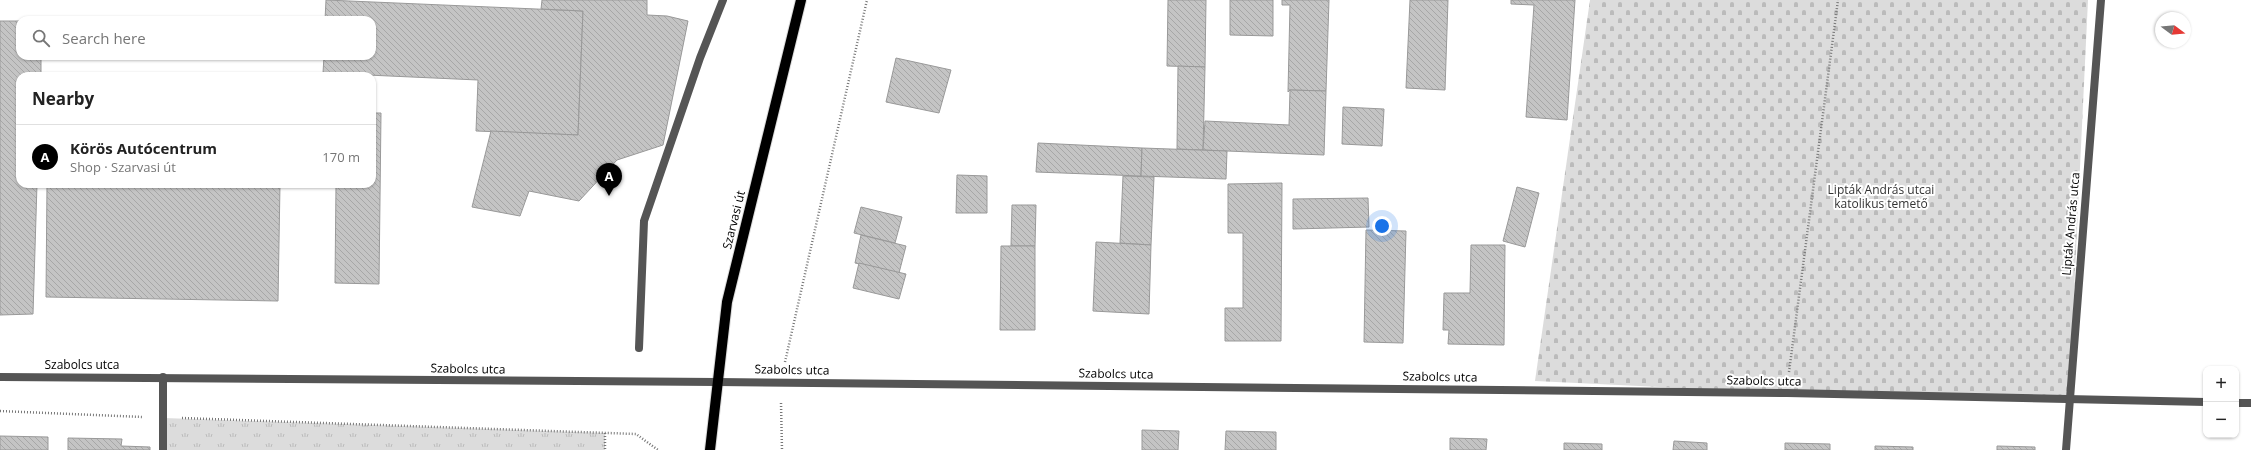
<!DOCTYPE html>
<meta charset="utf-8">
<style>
body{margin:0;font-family:"Open Sans",sans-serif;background:#f2f2f2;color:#222}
.controls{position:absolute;right:12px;bottom:12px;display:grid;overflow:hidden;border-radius:8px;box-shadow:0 1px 3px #0004}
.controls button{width:36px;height:36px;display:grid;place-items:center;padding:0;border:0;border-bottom:1px solid #e0e0e0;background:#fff;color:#222;font:20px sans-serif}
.compass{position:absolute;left:2155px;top:12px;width:36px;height:36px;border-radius:50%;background:#fff;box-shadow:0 1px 3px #0004;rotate:106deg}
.you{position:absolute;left:1382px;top:226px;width:14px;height:14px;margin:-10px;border:3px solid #fff;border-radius:50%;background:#1a73e8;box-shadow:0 0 0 6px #1a73e833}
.badge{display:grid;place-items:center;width:26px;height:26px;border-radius:50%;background:#000;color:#fff;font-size:13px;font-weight:700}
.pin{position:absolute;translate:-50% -33px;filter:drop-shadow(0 1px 2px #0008)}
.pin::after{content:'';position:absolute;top:21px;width:14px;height:12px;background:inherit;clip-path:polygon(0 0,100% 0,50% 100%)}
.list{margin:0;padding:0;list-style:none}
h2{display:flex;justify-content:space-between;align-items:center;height:52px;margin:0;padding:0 16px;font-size:17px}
h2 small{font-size:13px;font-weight:400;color:#767676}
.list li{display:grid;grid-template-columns:26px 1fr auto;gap:12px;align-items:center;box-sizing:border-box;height:64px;padding:0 16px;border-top:1px solid #e0e0e0}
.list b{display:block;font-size:15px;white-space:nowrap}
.list p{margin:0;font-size:13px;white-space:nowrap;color:#767676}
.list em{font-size:13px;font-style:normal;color:#767676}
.icon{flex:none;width:22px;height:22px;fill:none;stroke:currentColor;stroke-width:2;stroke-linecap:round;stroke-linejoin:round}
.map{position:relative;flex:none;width:2251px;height:450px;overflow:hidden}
.search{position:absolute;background:#fff;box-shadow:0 1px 3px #0004;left:16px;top:16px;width:360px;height:44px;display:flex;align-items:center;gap:10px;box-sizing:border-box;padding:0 14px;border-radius:12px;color:#767676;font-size:15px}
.panel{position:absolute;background:#fff;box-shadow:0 1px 3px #0004;left:16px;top:72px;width:360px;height:116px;border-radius:12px}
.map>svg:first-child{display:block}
.grass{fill:url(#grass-tufts)}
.cemetery{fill:url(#cemetery-stones)}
.building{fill:url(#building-back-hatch);stroke:#999}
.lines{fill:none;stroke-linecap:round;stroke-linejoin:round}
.primary-casing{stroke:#dbdbdb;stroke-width:12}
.path{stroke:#777;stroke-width:2.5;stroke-dasharray:1 2;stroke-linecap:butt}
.service{stroke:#555;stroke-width:8}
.minor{stroke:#555;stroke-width:8}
.tertiary{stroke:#555;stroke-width:8}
.primary{stroke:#000;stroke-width:10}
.labels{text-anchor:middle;stroke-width:4;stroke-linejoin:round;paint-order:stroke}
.park-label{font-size:12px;fill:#333;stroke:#fff}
.street-label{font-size:12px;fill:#000;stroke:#fff}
</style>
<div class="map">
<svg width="2251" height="450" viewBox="0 0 2251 450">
<defs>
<pattern id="grass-tufts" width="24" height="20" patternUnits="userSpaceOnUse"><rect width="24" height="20" fill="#dcdcdc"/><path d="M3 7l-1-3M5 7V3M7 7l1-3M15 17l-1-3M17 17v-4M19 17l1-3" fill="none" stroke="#bbb"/></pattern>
<pattern id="cemetery-stones" width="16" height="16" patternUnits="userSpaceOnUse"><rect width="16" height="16" fill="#dcdcdc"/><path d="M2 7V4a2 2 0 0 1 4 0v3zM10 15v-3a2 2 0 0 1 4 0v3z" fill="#bbb"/></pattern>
<pattern id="building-back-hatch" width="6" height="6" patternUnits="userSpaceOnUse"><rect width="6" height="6" fill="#c4c4c4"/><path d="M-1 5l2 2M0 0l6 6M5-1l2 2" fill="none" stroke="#a7a7a7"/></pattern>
</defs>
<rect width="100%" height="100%" fill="#fff"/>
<path class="grass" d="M164 418 605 433V450H163Z"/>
<path class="cemetery" d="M1590 0H2088L2069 398 1787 393 1535 381Z"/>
<g class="building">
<path d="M326 0 583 11 578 135 476 131 478 80 323 73 324 56H372V20H325Z"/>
<path d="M542 0H647V15L667 16 688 21 663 145 617 160 579 201 529 191 520 216 472 207 491 131 578 135 583 11 541 9Z"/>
<path d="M1168 0H1206L1205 67 1167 66Z"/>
<path d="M1230 0H1273V36L1230 35Z"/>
<path d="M1282 0H1329L1326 91 1290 90 1288 92 1290 5H1282Z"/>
<path d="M1410 0H1448L1445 90 1406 88Z"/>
<path d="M1511 0H1575L1567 120 1526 117 1534 5 1511 4Z"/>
<path d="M0 21H20V56H41V76H20V184H37L33 314 0 315Z"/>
<path d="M896 58 951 70 939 113 886 102Z"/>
<path d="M1178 66 1205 67 1203 150 1177 149Z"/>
<path d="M1290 90 1326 91 1324 155 1203 150 1205 121 1289 125Z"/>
<path d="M1343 107 1384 109 1382 146 1342 144Z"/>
<path d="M372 113H381L379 284 335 283 336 184H372Z"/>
<path d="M1038 143 1142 148 1141 176 1036 172Z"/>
<path d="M1142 148 1227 151 1226 179 1141 176Z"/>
<path d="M957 175 987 176V213H956Z"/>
<path d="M1123 176 1154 177 1151 245 1120 243Z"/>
<path d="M1282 183 1281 341H1225V308H1243V233H1228V184Z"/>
<path d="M47 184H280L278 301 46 297Z"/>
<path d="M1517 187 1539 193 1525 247 1503 241Z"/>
<path d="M1368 198 1369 227 1293 229V199Z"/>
<path d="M1012 205H1036L1035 246H1011Z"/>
<path d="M861 207 902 217 895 243 854 233Z"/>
<path d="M1366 230 1406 231 1403 343 1364 342Z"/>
<path d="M861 235 906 246 899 273 855 263Z"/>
<path d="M1096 242 1151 245 1149 314 1093 311Z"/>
<path d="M1471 245H1505L1504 345 1448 344 1449 330H1443L1444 293H1470Z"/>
<path d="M1001 246H1035V330H1000Z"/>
<path d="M859 263 906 274 899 299 853 288Z"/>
<path d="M1142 430 1179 431 1178 450H1142Z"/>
<path d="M1226 431 1276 432V450H1225Z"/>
<path d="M0 436 48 437V450H0Z"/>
<path d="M68 438 122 439 121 446 150 447V450H68Z"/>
<path d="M1450 438 1487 439 1486 450H1450Z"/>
<path d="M1674 441 1707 443V450H1673Z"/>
<path d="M1564 443 1602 444V450H1564Z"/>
<path d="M1785 443 1830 444V450H1785Z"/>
<path d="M1875 446 1913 447V450H1875Z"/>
<path d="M1997 446 2035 447V450H1997Z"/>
</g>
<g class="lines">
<defs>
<path id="primary" d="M710 450 727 302 801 0"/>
</defs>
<use href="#primary" class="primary-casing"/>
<g class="path">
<path d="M785 362 867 0"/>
<path d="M1789 372 1838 0"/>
<path d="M781 403 782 450"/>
<path d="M0 411 143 417"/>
<path d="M182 418 636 434 658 450"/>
<path d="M605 433V450"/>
</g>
<path class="service" d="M639 348 644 221 700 58 723 0"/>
<g class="minor">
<path d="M717 382 1787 393 2206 402"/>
<path d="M2236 403H2251"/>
<path d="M163 450V377"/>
<path d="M2066 450 2101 0"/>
</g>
<path class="tertiary" d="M0 377 717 382"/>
<use href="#primary" class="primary"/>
</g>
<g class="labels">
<g class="park-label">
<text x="1881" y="194">Lipták András utcai<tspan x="1881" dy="14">katolikus temető</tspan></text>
</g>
<g class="street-label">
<text transform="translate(734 220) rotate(-76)" y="4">Szarvasi út</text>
<text transform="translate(2071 224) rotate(-85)" y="4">Lipták András utca</text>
<text x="82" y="369">Szabolcs utca</text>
<text transform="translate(468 369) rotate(1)" y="4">Szabolcs utca</text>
<text transform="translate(792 370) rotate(1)" y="4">Szabolcs utca</text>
<text transform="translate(1116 374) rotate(1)" y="4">Szabolcs utca</text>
<text transform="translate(1440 377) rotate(1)" y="4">Szabolcs utca</text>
<text transform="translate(1764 381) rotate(1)" y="4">Szabolcs utca</text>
</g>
</g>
</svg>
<div class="controls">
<button>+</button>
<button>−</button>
</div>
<svg class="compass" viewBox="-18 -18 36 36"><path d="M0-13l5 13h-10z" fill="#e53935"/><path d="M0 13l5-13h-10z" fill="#767676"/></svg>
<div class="you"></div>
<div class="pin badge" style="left:609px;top:196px">A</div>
<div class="search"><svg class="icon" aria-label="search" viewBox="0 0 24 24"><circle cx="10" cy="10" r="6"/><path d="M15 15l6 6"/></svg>Search here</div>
<section class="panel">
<h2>Nearby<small></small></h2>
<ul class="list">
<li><span class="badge">A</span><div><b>Körös Autócentrum</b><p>Shop · Szarvasi út</p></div><em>170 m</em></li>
</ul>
</section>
</div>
